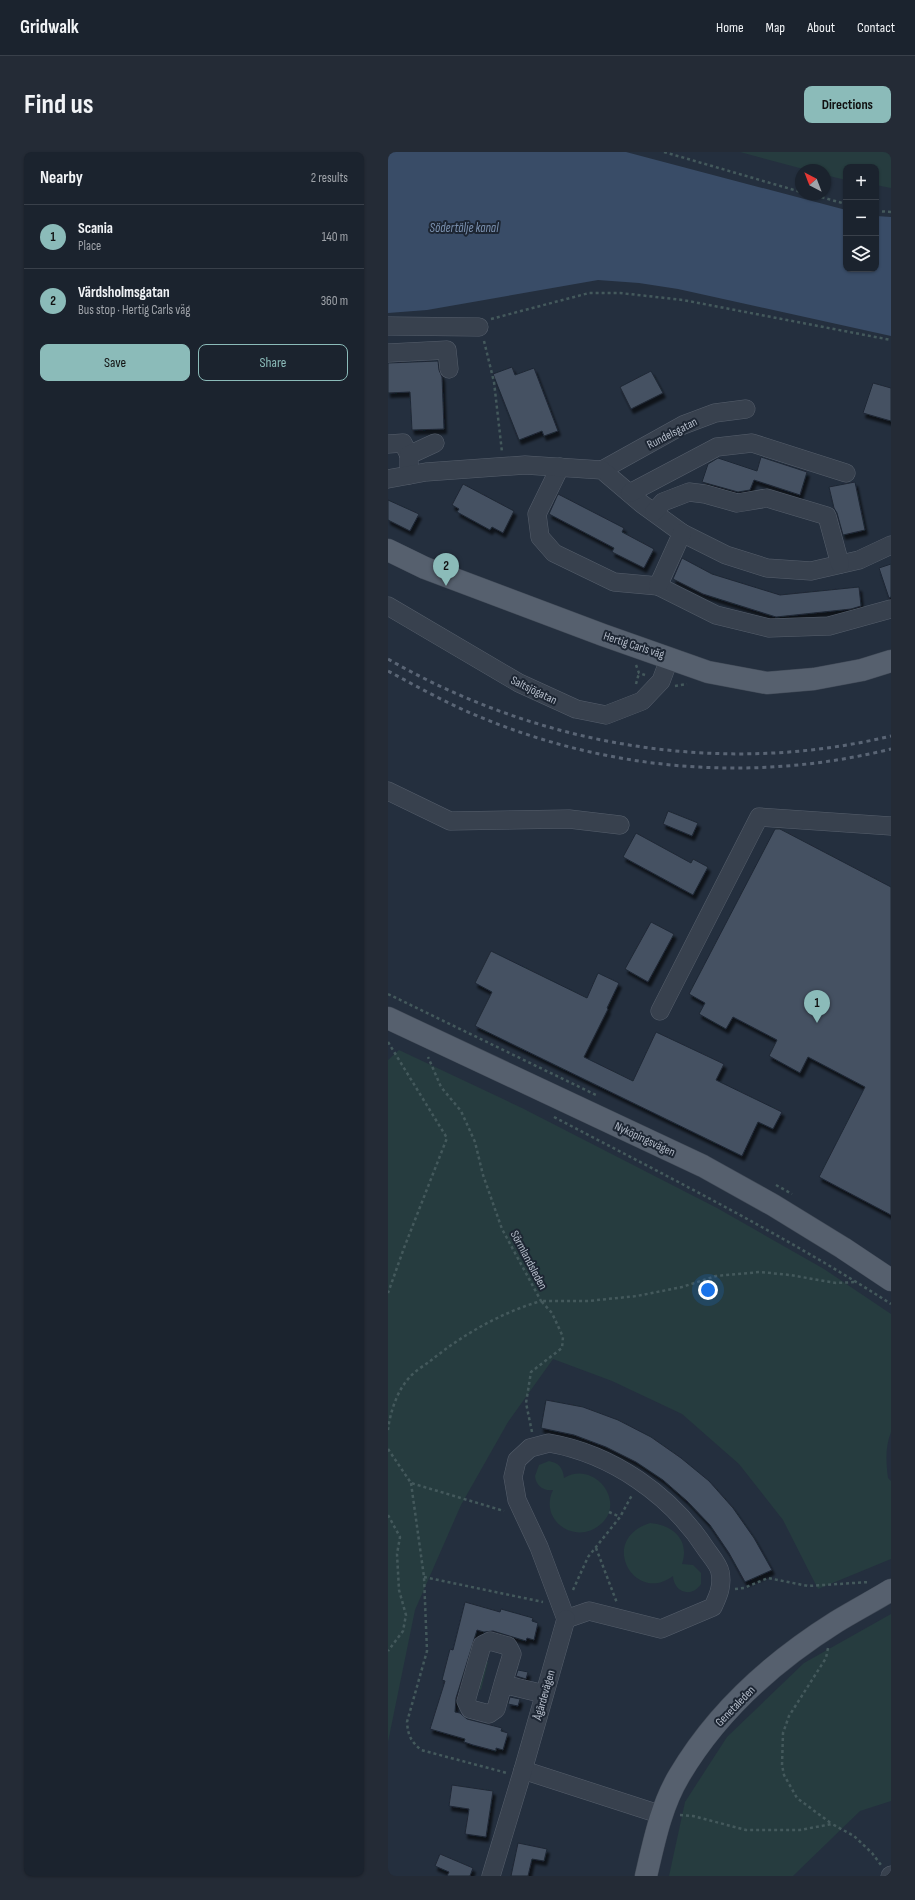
<!DOCTYPE html>
<meta charset="utf-8">
<style>
body{margin:0;font-family:"Sofia Sans Condensed",sans-serif;background:#242b36;color:#f1f3f6}
.controls{position:absolute;right:12px;top:12px;display:grid;overflow:hidden;border-radius:8px;box-shadow:0 1px 3px #0004}
.controls button{width:36px;height:36px;display:grid;place-items:center;padding:0;border:0;border-bottom:1px solid #39404a;background:#1b232e;color:#f1f3f6;font:20px sans-serif}
.compass{position:absolute;left:407px;top:12px;width:36px;height:36px;border-radius:50%;background:#1b232e;box-shadow:0 1px 3px #0004;rotate:318deg}
.you{position:absolute;left:320px;top:1138px;width:14px;height:14px;margin:-10px;border:3px solid #fff;border-radius:50%;background:#1a73e8;box-shadow:0 0 0 6px #1a73e833}
.badge{display:grid;place-items:center;width:26px;height:26px;border-radius:50%;background:#8bbbb9;color:#111;font-size:13px;font-weight:700}
.pin{position:absolute;translate:-50% -33px;filter:drop-shadow(0 1px 2px #0008)}
.pin::after{content:'';position:absolute;top:21px;width:14px;height:12px;background:inherit;clip-path:polygon(0 0,100% 0,50% 100%)}
.list{margin:0;padding:0;list-style:none}
h2{display:flex;justify-content:space-between;align-items:center;height:52px;margin:0;padding:0 16px;font-size:17px}
h2 small{font-size:13px;font-weight:400;color:#a0a4aa}
.list li{display:grid;grid-template-columns:26px 1fr auto;gap:12px;align-items:center;box-sizing:border-box;height:64px;padding:0 16px;border-top:1px solid #39404a}
.list b{display:block;font-size:15px;white-space:nowrap}
.list p{margin:0;font-size:13px;white-space:nowrap;color:#a0a4aa}
.list em{font-size:13px;font-style:normal;color:#a0a4aa}
.actions{display:flex;gap:8px;padding:12px 16px}
.actions a{flex:1;padding:9px 0;border:1px solid #8bbbb9;border-radius:8px;text-align:center;font-size:14px;color:#8bbbb9}
.actions .main{background:#8bbbb9;color:#111}
.icon{flex:none;width:22px;height:22px;fill:none;stroke:currentColor;stroke-width:2;stroke-linecap:round;stroke-linejoin:round}
.map{position:relative;flex:none;width:503px;height:1724px;overflow:hidden;border-radius:8px}
header{display:flex;align-items:center;gap:24px;box-sizing:border-box;height:56px;padding:0 20px;background:#1b232e;border-bottom:1px solid #39404a}
header strong{font-size:19px}
nav{display:flex;gap:22px;margin-inline-start:auto;font-size:14px}
.intro{display:flex;align-items:center;justify-content:space-between;box-sizing:border-box;height:96px;padding:0 24px}
h1{margin:0;font-size:28px}
.button{padding:10px 18px;border-radius:8px;background:#8bbbb9;color:#111;font-size:14px;font-weight:700}
main{display:flex;gap:24px;padding:0 24px}
aside{flex:1;background:#1b232e;border-radius:8px;box-shadow:0 1px 3px #0004}
.map>svg:first-child{display:block}
.green{fill:#263c3f}
.water{fill:#394c67}
.building{fill:#455162;stroke:#1f2835;filter:url(#shadow)}
.lines{fill:none;stroke-linecap:round;stroke-linejoin:round}
.minor-casing{stroke:#565f6c;stroke-width:19}
.major-casing{stroke:#414a57;stroke-width:23}
.path{stroke:#44595c;stroke-width:2.5;stroke-dasharray:3 3;stroke-linecap:butt}
.minor{stroke:#38414e;stroke-width:18}
.major{stroke:#56606e;stroke-width:22}
.rail{stroke:#5a6575;stroke-width:3;stroke-dasharray:4 4;stroke-linecap:butt}
.labels{text-anchor:middle;stroke-width:4;stroke-linejoin:round;paint-order:stroke}
.street-label{font-size:12px;fill:#b4bcc9;stroke:#1d2633}
.water-label{font-size:13px;font-style:italic;fill:#7c92b1;stroke:#1d2633}
</style>
<header>
<strong>Gridwalk</strong>
<nav><a>Home</a><a>Map</a><a>About</a><a>Contact</a></nav>
</header>
<div class="intro"><h1>Find us</h1><a class="button">Directions</a></div>
<main>
<aside>
<h2>Nearby<small>2 results</small></h2>
<ul class="list">
<li><span class="badge">1</span><div><b>Scania</b><p>Place</p></div><em>140 m</em></li>
<li><span class="badge">2</span><div><b>Värdsholmsgatan</b><p>Bus stop · Hertig Carls väg</p></div><em>360 m</em></li>
</ul>
<div class="actions"><a class="main">Save</a><a>Share</a></div>
</aside>
<div class="map">
<svg width="503" height="1724" viewBox="0 0 503 1724">
<defs>
<filter id="shadow"><feDropShadow dx="2.5" dy="4.5" stdDeviation="1" flood-color="#0009"/></filter>
</defs>
<rect width="100%" height="100%" fill="#242f3e"/>
<g class="green">
<path d="M352 0H503V36L488 33V15H458V28L437 23V18H419Z"/>
<path d="M11 898 134 956 329 1056 436 1117 503 1162V1280C497 1295 498 1311 500 1326L503 1329V1407L430 1437 395 1368 351 1312 294 1262 224 1229 165 1207 120 1270 73 1353 27 1458 0 1590V908Z"/>
<path d="M161 1309C171 1311 175 1316 176 1326 205 1308 238 1348 214 1371 189 1395 150 1369 165 1338 155 1339 148 1334 147 1324L151 1313Z"/>
<path d="M262 1371C285 1373 302 1388 294 1412L305 1413 313 1421V1432C304 1446 286 1441 285 1424 247 1453 209 1388 262 1371Z"/>
<path d="M503 1462V1649L472 1659 405 1724H281L297 1650 339 1585 416 1511Z"/>
<path d="M92 1508 100 1510 93 1538 85 1535Z"/>
</g>
<path class="water" d="M0 0H238L458 58V117H488V64L503 65V184L290 137 251 131 210 128 39 158 0 161Z"/>
<g class="building">
<path d="M50 209 51 218 54 225 56 277 24 278 22 240 0 241V211Z"/>
<path d="M124 215 127 223 146 216 170 279 156 284 154 279 131 288 105 222Z"/>
<path d="M263 219 275 241 243 257 232 235Z"/>
<path d="M485 231 503 236V269L475 261Z"/>
<path d="M373 305 419 320 412 343 366 328 362 338 350 340 314 330 320 312 330 306 369 319Z"/>
<path d="M467 330 477 378 455 383 449 361 446 356 441 335Z"/>
<path d="M75 332 126 359 115 381 104 375 102 378 69 360 71 357 64 353Z"/>
<path d="M170 342 236 376 234 380 266 397 256 416 224 400 226 396 161 362Z"/>
<path d="M0 348 31 362 22 379 0 368Z"/>
<path d="M294 406 324 422 392 443 471 435 473 454 463 457 388 465 315 442 285 427Z"/>
<path d="M503 412V445L501 446 491 416Z"/>
<path d="M280 659 310 671 304 684 275 672Z"/>
<path d="M387 677H392L503 735V1063L431 1025 477 935 420 905 412 921 381 904 389 888 345 865 338 877 311 862 317 851 301 842Z"/>
<path d="M248 681 303 711 305 707 320 715 305 743 235 705Z"/>
<path d="M263 770 286 782 260 830 237 817Z"/>
<path d="M103 799 199 846 210 821 231 831 219 856 220 857 196 905 245 929 268 880 336 912 328 928 394 960 385 977 370 970 354 1004 87 874 104 840 87 831Z"/>
<path d="M158 1248 195 1255 230 1268 263 1285 293 1306 321 1329 345 1356 366 1386 384 1418 357 1430 341 1401 322 1373 299 1349 275 1328 248 1310 218 1295 186 1283 153 1276Z"/>
<path d="M77 1450 112 1460 113 1457 145 1466 144 1469 150 1471 146 1488 139 1486 138 1489 105 1479 96 1480 89 1478 68 1546 67 1560 72 1561 79 1567 114 1576 113 1579 120 1581 115 1598 108 1596V1599L85 1593 76 1590 77 1587 42 1577 57 1529 54 1528 62 1497 65 1498Z"/>
<path d="M130 1518 140 1520 138 1527 128 1524Z"/>
<path d="M122 1545 132 1547 130 1554 120 1552Z"/>
<path d="M64 1633 105 1639 98 1685 77 1682 81 1657 61 1654Z"/>
<path d="M130 1691 159 1697 156 1709 144 1707 140 1724H123Z"/>
<path d="M52 1702 85 1716 82 1724H59L61 1720 47 1714Z"/>
</g>
<g class="lines">
<defs>
<g id="minor">
<path d="M0 174 91 175"/>
<path d="M0 201 59 198 61 217"/>
<path d="M0 292 15 291 21 303"/>
<path d="M172 315 149 362 152 385 166 401 226 430 270 434 328 463 381 476 441 474 503 457"/>
<path d="M214 318 295 273 327 261 358 257"/>
<path d="M21 323V303L47 291"/>
<path d="M0 327 38 320 137 313 214 318 254 352 294 381 338 403 379 416 423 419 471 408 503 393"/>
<path d="M242 341 329 295 364 291 458 321"/>
<path d="M266 360 275 350 301 340 317 342 349 351 379 346 439 364 452 412"/>
<path d="M270 434 294 381"/>
<path d="M0 454 131 531 188 557 218 563 254 549 273 529 282 505"/>
<path d="M0 639 62 669 181 667 232 673"/>
<path d="M272 859 371 665 503 674"/>
<path d="M161 1291C224 1302 283 1343 318 1397 322 1403 331 1413 332 1420 335 1434 330 1444 325 1455L273 1477 201 1459 178 1467 151 1395 129 1348 125 1325 129 1308 142 1296Z"/>
<path d="M115 1532 124 1502 120 1494 102 1489 94 1493 78 1549 82 1557 101 1562 108 1557 115 1532 156 1542"/>
<path d="M135 1618 274 1663"/>
<path d="M103 1724 135 1618 178 1467"/>
<path d="M502 1724 503 1723"/>
</g>
<g id="major">
<path d="M0 398 37 416 215 483 320 520 379 531 426 527 474 518 503 509"/>
<path d="M0 866 315 1014 385 1053 455 1096 503 1128"/>
<path d="M258 1724C266 1690 273 1654 291 1624 328 1561 386 1509 448 1470 466 1459 485 1449 503 1438"/>
</g>
</defs>
<use href="#minor" class="minor-casing"/>
<use href="#major" class="major-casing"/>
<g class="path">
<path d="M276 0 413 40"/>
<path d="M422 42 458 52"/>
<path d="M488 59 503 60"/>
<path d="M103 167 201 141H232L295 148 503 188"/>
<path d="M96 189 106 230 114 300"/>
<path d="M248 513 251 521 257 523"/>
<path d="M248 532 251 521"/>
<path d="M287 534 299 532"/>
<path d="M0 842 208 943"/>
<path d="M0 890 59 986 16 1096 0 1141"/>
<path d="M166 965C280 1025 395 1082 503 1152"/>
<path d="M388 1033 404 1042"/>
<path d="M0 1278C2 1261 9 1238 22 1225 27 1219 35 1214 41 1210 74 1183 112 1161 153 1149L114 1077 95 1023 87 990 73 959 53 935 40 905"/>
<path d="M144 1280 138 1251 143 1220 174 1196 175 1185 164 1161 153 1149H200L249 1144 294 1135 328 1124 372 1120 402 1123 448 1131 468 1130"/>
<path d="M0 1297 23 1331 116 1359"/>
<path d="M23 1331 36 1425 39 1499 19 1570C20 1584 23 1589 33 1598L119 1621"/>
<path d="M221 1360 232 1365"/>
<path d="M0 1363 12 1385 9 1402 11 1438 18 1463 15 1479 0 1499"/>
<path d="M208 1396 229 1451"/>
<path d="M36 1425 155 1450"/>
<path d="M347 1437 356 1436 380 1426 420 1434 481 1430"/>
<path d="M185 1438 200 1405 232 1365 244 1343"/>
<path d="M440 1496 438 1506 401 1564 395 1581 394 1613 396 1623 409 1646 444 1672"/>
<path d="M292 1663 305 1664 358 1678H412L444 1672 466 1684 484 1701 493 1713"/>
</g>
<use href="#minor" class="minor"/>
<use href="#major" class="major"/>
<g class="rail">
<path d="M0 507C151 594 333 625 503 584"/>
<path d="M0 519C30 535 60 552 92 565 222 619 366 631 503 597"/>
</g>
</g>
<g class="labels">
<g class="street-label">
<text transform="translate(284 281) rotate(-27)" y="4">Rundelsgatan</text>
<text transform="translate(246 493) rotate(18)" y="4">Hertig Carls väg</text>
<text transform="translate(146 538) rotate(26)" y="4">Saltsjögatan</text>
<text transform="translate(257 987) rotate(25)" y="4">Nyköpingsvägen</text>
<text transform="translate(141 1108) rotate(62)" y="4">Sörmlandsleden</text>
<text transform="translate(156 1543) rotate(-74)" y="4">Ågärdevägen</text>
<text transform="translate(347 1554) rotate(-46)" y="4">Genetaleden</text>
</g>
<g class="water-label">
<text x="76" y="80">Södertälje kanal</text>
</g>
</g>
</svg>
<div class="controls">
<button>+</button>
<button>−</button>
<button><svg class="icon" aria-label="layers" viewBox="0 0 24 24"><path d="M12 4l9 5-9 5-9-5zM3 14l9 5 9-5"/></svg></button>
</div>
<svg class="compass" viewBox="-18 -18 36 36"><path d="M0-13l5 13h-10z" fill="#e53935"/><path d="M0 13l5-13h-10z" fill="#a0a4aa"/></svg>
<div class="you"></div>
<div class="pin badge" style="left:429px;top:871px">1</div>
<div class="pin badge" style="left:58px;top:434px">2</div>
</div>
</main>
